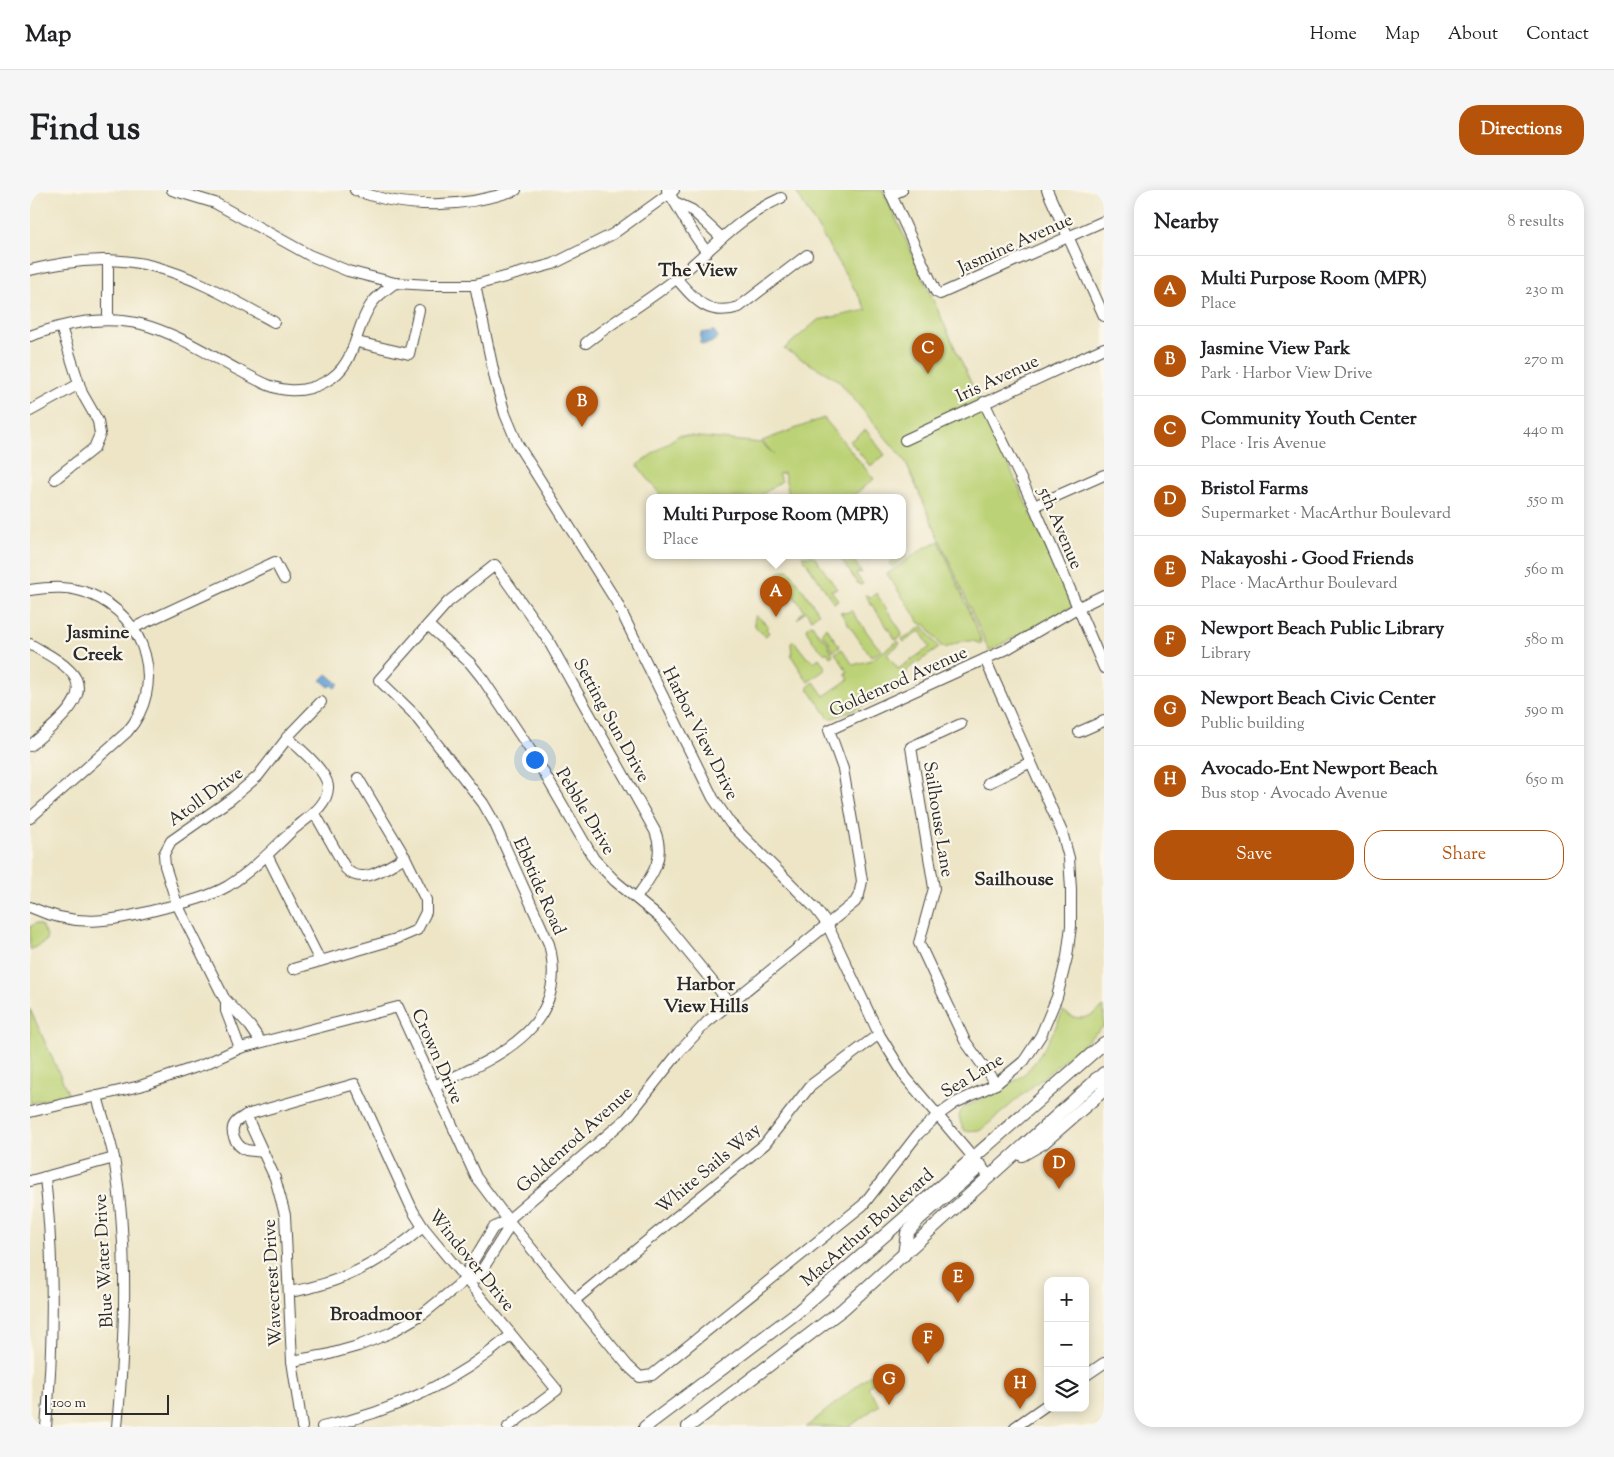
<!DOCTYPE html>
<meta charset="utf-8">
<style>
body{margin:0;font-family:"Sorts Mill Goudy",serif;background:#f6f6f6;color:#202124}
.controls{position:absolute;right:15px;bottom:15px;display:grid;overflow:hidden;border-radius:10px;box-shadow:0 2px 12px #0003}
.controls button{width:45px;height:45px;display:grid;place-items:center;padding:0;border:0;border-bottom:1px solid #e0e0e0;background:#fff;color:#202124;font:25px sans-serif}
.scale{position:absolute;left:15px;bottom:12px;width:124px;box-sizing:border-box;padding-left:5px;border:2px solid #2b2b2b;border-top:0;font-size:14px;line-height:18px;white-space:nowrap;color:#2b2b2b;-webkit-text-stroke:4px #fbf7ec;paint-order:stroke}
.you{position:absolute;left:504px;top:569px;width:18px;height:18px;margin:-12px;border:4px solid #fff;border-radius:50%;background:#1a73e8;box-shadow:0 0 0 8px #1a73e833}
.badge{display:grid;place-items:center;width:32px;height:32px;border-radius:50%;background:#b45309;color:#fff;font-size:16px;font-weight:700}
.pin{position:absolute;translate:-50% -41px;filter:drop-shadow(0 1px 2px #0008)}
.pin::after{content:'';position:absolute;top:26px;width:18px;height:15px;background:inherit;clip-path:polygon(0 0,100% 0,50% 100%)}
.popup{position:absolute;left:616px;top:304px;width:260px;height:65px;box-sizing:border-box;display:grid;place-content:center;border-radius:10px;background:#fff;filter:drop-shadow(0 1px 4px #0005);font-size:16px;white-space:nowrap;color:#757577}
.popup b{font-size:19px;color:#202124}
.popup::after{content:'';position:absolute;left:50%;top:100%;margin-left:-10px;border:10px solid transparent;border-top-color:#fff}
.list{margin:0;padding:0;list-style:none}
h2{display:flex;justify-content:space-between;align-items:center;height:65px;margin:0;padding:0 20px;font-size:21px}
h2 small{font-size:16px;font-weight:400;color:#757577}
.list li{display:grid;grid-template-columns:32px 1fr auto;gap:15px;align-items:center;box-sizing:border-box;height:70px;padding:0 20px;border-top:1px solid #e0e0e0}
.list b{display:block;font-size:19px;white-space:nowrap}
.list p{margin:0;font-size:16px;white-space:nowrap;color:#757577}
.list em{font-size:16px;font-style:normal;color:#757577}
.actions{display:flex;gap:10px;padding:15px 20px}
.actions a{flex:1;padding:11px 0;border:1px solid #b45309;border-radius:20px;text-align:center;font-size:18px;color:#b45309}
.actions .main{background:#b45309;color:#fff}
.icon{flex:none;width:28px;height:28px;fill:none;stroke:currentColor;stroke-width:2;stroke-linecap:round;stroke-linejoin:round}
.map{position:relative;flex:none;width:1074px;height:1237px;overflow:hidden;border-radius:20px}
header{display:flex;align-items:center;gap:30px;box-sizing:border-box;height:70px;padding:0 25px;background:#fff;border-bottom:1px solid #e0e0e0}
header strong{font-size:24px}
nav{display:flex;gap:28px;margin-inline-start:auto;font-size:18px}
.intro{display:flex;align-items:center;justify-content:space-between;box-sizing:border-box;height:120px;padding:0 30px}
h1{margin:0;font-size:35px}
.button{padding:12px 22px;border-radius:20px;background:#b45309;color:#fff;font-size:18px;font-weight:700}
main{display:flex;gap:30px;padding:0 30px}
aside{flex:1;background:#fff;border-radius:20px;box-shadow:0 2px 12px #0003}
.map>svg:first-child{display:block}
.green{fill:#bcd276;stroke:#747e50}
.water{fill:#63a1d4;stroke:#476680}
.lines{fill:none;stroke-linecap:round;stroke-linejoin:round}
.minor-casing{stroke:#484742;stroke-width:12}
.major-casing{stroke:#484742;stroke-width:14}
.highway-casing{stroke:#484742;stroke-width:17}
.minor{stroke:#fff;stroke-width:10}
.major{stroke:#fff;stroke-width:12}
.highway{stroke:#fff;stroke-width:15}
.labels{text-anchor:middle;stroke-width:4.5;stroke-linejoin:round;paint-order:stroke}
.street-label{font-size:18px;fill:#2b2b2b;stroke:#fbf7ec}
.neighbourhood-label{font-size:19px;font-weight:bold;fill:#2b2b2b;stroke:#fbf7ec}
</style>
<header>
<strong>Map</strong>
<nav><a>Home</a><a>Map</a><a>About</a><a>Contact</a></nav>
</header>
<div class="intro"><h1>Find us</h1><a class="button">Directions</a></div>
<main>
<div class="map">
<svg width="1074" height="1237" viewBox="0 0 1074 1237">
<rect width="100%" height="100%" fill="#fbf7ec"/>
<filter id="ink" filterUnits="userSpaceOnUse"><feTurbulence type="fractalNoise" baseFrequency=".02" numOctaves="2"/><feDisplacementMap in="SourceGraphic" scale="10" xChannelSelector="R" yChannelSelector="G"/><feConvolveMatrix kernelMatrix="1 2 1 2 8 2 1 2 1" color-interpolation-filters="sRGB"/></filter>
<filter id="wash" filterUnits="userSpaceOnUse"><feTurbulence type="fractalNoise" baseFrequency=".0096" numOctaves="4" result="noise"/><feDisplacementMap in="SourceGraphic" scale="20" xChannelSelector="R" yChannelSelector="G"/><feGaussianBlur stdDeviation="1.12" result="paint"/><feColorMatrix in="noise" values="0 0 0 0 0 0 0 0 0 0 0 0 0 0 0 0 0 1.4 0 .05"/><feComposite in="paint" operator="in"/></filter>
<g filter="url(#wash)">
<rect width="100%" height="100%" fill="#ede5c6"/>
<g class="green">
<path d="M765 0H853L1043 416 959 461 875 271 808 190 754 159 788 130 837 120Z"/>
<path d="M794 228 844 289 820 308H764L759 304 754 283 748 284 752 291 727 308H633L607 275 649 245 732 253 744 265 732 251Z"/>
<path d="M836 240 855 265 840 276 820 251Z"/>
<path d="M909 351 951 449 949 450H952L951 454 943 451H932L915 458 911 456 896 435 890 433 857 384 894 358Z"/>
<path d="M874 362 877 366 862 377 859 373 872 366Z"/>
<path d="M772 366H784L807 399 801 400 808 410 804 413Z"/>
<path d="M809 366H821L832 383 829 382 826 384 833 394 829 395Z"/>
<path d="M751 380H759L789 423 781 429 776 421 767 429 774 420C766 408 754 397 749 383Z"/>
<path d="M846 403 871 441 872 446 866 450 835 405 841 407Z"/>
<path d="M821 420 847 456 852 460 841 467 810 422 816 423Z"/>
<path d="M726 425 738 436 736 439 739 442 736 446C728 440 721 436 726 425Z"/>
<path d="M782 434 789 445 796 450 803 465 800 467 797 462 795 464C788 457 779 449 776 438Z"/>
<path d="M893 436 909 458 878 479 869 500 804 528H799L779 500 778 497 784 492 794 506 819 489 815 483 818 482 805 463 812 459 823 475 841 470 868 451 870 454 857 464 868 479 900 457 890 441 874 452 872 449Z"/>
<path d="M796 437 810 457 803 461 797 448 791 444Z"/>
<path d="M764 451 778 469 780 467 784 472 789 468 796 479 778 492 762 467 761 453Z"/>
<path d="M6 733 11 735 17 746 16 751 0 760V737Z"/>
<path d="M1074 817V836L951 940 935 941 931 934 929 925 933 918C951 909 971 901 988 889 1009 873 1023 844 1033 821 1049 833 1058 828 1074 817Z"/>
<path d="M0 819 39 905 0 913Z"/>
<path d="M849 1178 853 1184 838 1197 849 1215 819 1237H776Z"/>
</g>
<g class="water">
<path d="M684 141 688 147C685 151 676 157 670 153L671 143Z"/>
<path d="M297 484 309 494 305 498 301 495 299 497 291 490Z"/>
</g>
</g>
<g filter="url(#ink)">
<g class="lines">
<defs>
<g id="minor">
<path d="M142 0 185 13 279 65 318 81 365 93 400 95H445L523 74 583 44 644 0"/>
<path d="M325 0C377 20 434 18 486 0"/>
<path d="M637 0C651 21 661 43 677 62"/>
<path d="M859 0 906 102 910 104 1074 31"/>
<path d="M1017 0 1074 126"/>
<path d="M861 5 872 0"/>
<path d="M647 13 662 20 692 48"/>
<path d="M0 80C107 54 153 82 244 132"/>
<path d="M646 88C665 110 678 127 709 117L777 65"/>
<path d="M445 95 465 189 475 224 488 255 586 411 683 608 700 633 785 718 797 734 849 844 876 888 960 987"/>
<path d="M78 130V70"/>
<path d="M0 146C36 133 73 125 111 134 146 143 178 164 210 181 226 189 241 199 259 200 271 201 284 198 295 192 328 175 323 139 342 113 348 105 357 99 365 93"/>
<path d="M327 152 379 164 389 120"/>
<path d="M556 153C585 130 618 111 647 88 681 60 710 26 751 8"/>
<path d="M954 212 1004 316 1074 478"/>
<path d="M0 221 49 194"/>
<path d="M875 250 1074 158"/>
<path d="M25 289 64 258 70 244 68 231 52 203 31 137"/>
<path d="M1004 316 1074 285"/>
<path d="M0 400C21 397 41 396 60 404 117 427 137 496 97 542L0 628"/>
<path d="M398 435 440 473 452 488 503 564 564 669 585 691 631 729 700 813"/>
<path d="M103 438 245 372 254 389"/>
<path d="M0 454C13 462 29 469 39 480 68 507 18 539 0 556"/>
<path d="M931 534 881 557 904 698 889 753 935 851 966 894"/>
<path d="M1049 542 1074 531"/>
<path d="M958 593 1001 572"/>
<path d="M284 622 316 679C333 697 358 676 375 667"/>
<path d="M237 665 290 771"/>
<path d="M0 717C50 740 87 730 137 717 158 712 179 707 198 696 222 681 243 659 264 639 277 628 299 615 298 596 296 580 269 558 257 547"/>
<path d="M263 779 366 749 387 740 396 722V710L375 667 328 588"/>
<path d="M196 811V821L210 858"/>
<path d="M231 852 220 836 194 808 147 714 135 676 134 664 141 651 201 609 228 586 262 542 291 512"/>
<path d="M404 896C466 868 541 838 519 754L464 632 453 613 383 523 349 490 418 412 465 375 518 450 625 641C636 669 622 686 606 708"/>
<path d="M67 906C72 926 80 947 84 968 99 1056 95 1149 87 1237"/>
<path d="M0 922 110 896 175 874 210 858 368 817 446 987 478 1030 598 1176 610 1187 622 1185 833 1015 888 944 907 926 925 913 966 894 994 871 1011 845 1027 807 1037 767 1041 736V699L1039 668 1032 642 955 469"/>
<path d="M216 925 245 988 255 1025 262 1171 272 1237"/>
<path d="M233 962C228 961 221 961 216 960 206 956 198 941 206 932 209 929 213 927 216 925L325 894 383 1021 393 1037 527 1200 478 1237"/>
<path d="M15 987C24 1071 24 1153 16 1237"/>
<path d="M0 991 84 968"/>
<path d="M436 1089 447 1088 476 1042 478 1030"/>
<path d="M259 1102C311 1094 354 1071 393 1037"/>
<path d="M545 1110 735 954 781 895 849 844"/>
<path d="M262 1171 296 1165 328 1156 360 1143 394 1123 436 1089 439 1078 463 1038 478 1030 597 928 650 861 677 832 825 712 829 705 832 691 828 665 813 579 799 540 977 459 1047 418 1074 405"/>
<path d="M1055 1186 1074 1173"/>
<path d="M292 1237C364 1222 426 1192 481 1145"/>
<path d="M985 1237 1018 1214"/>
</g>
<g id="major">
<path d="M992 965 1013 953 1074 900"/>
<path d="M874 1065 877 1043 889 1029 951 976"/>
<path d="M615 1237 765 1124 1074 853"/>
<path d="M658 1237 813 1119 1074 883"/>
</g>
<path id="highway" d="M1067 890 1074 887"/>
</defs>
<use href="#minor" class="minor-casing"/>
<use href="#major" class="major-casing"/>
<use href="#highway" class="highway-casing"/>
<use href="#minor" class="minor"/>
<use href="#major" class="major"/>
<use href="#highway" class="highway"/>
</g>
</g>
<g class="labels">
<g class="street-label">
<text transform="translate(985 53) rotate(-24)" y="6">Jasmine Avenue</text>
<text transform="translate(967 188) rotate(-25)" y="6">Iris Avenue</text>
<text transform="translate(1031 338) rotate(67)" y="6">5th Avenue</text>
<text transform="translate(868 491) rotate(-24)" y="6">Goldenrod Avenue</text>
<text transform="translate(582 530) rotate(61)" y="6">Setting Sun Drive</text>
<text transform="translate(671 543) rotate(63)" y="6">Harbor View Drive</text>
<text transform="translate(175 606) rotate(-36)" y="6">Atoll Drive</text>
<text transform="translate(556 621) rotate(59)" y="6">Pebble Drive</text>
<text transform="translate(909 629) rotate(81)" y="6">Sailhouse Lane</text>
<text transform="translate(510 696) rotate(66)" y="6">Ebbtide Road</text>
<text transform="translate(408 866) rotate(66)" y="6">Crown Drive</text>
<text transform="translate(942 885) rotate(-31)" y="6">Sea Lane</text>
<text transform="translate(544 949) rotate(-42)" y="6">Goldenrod Avenue</text>
<text transform="translate(678 978) rotate(-40)" y="6">White Sails Way</text>
<text transform="translate(837 1037) rotate(-41)" y="6">MacArthur Boulevard</text>
<text transform="translate(442 1070) rotate(51)" y="6">Windover Drive</text>
<text transform="translate(73 1071) rotate(-93)" y="6">Blue Water Drive</text>
<text transform="translate(242 1093) rotate(-93)" y="6">Wavecrest Drive</text>
</g>
<g class="neighbourhood-label">
<text x="668" y="86">The View</text>
<text x="68" y="448">Jasmine<tspan x="68" dy="22">Creek</tspan></text>
<text x="984" y="695">Sailhouse</text>
<text x="676" y="800">Harbor<tspan x="676" dy="22">View Hills</tspan></text>
<text x="346" y="1130">Broadmoor</text>
</g>
</g>
</svg>
<div class="controls">
<button>+</button>
<button>−</button>
<button><svg class="icon" aria-label="layers" viewBox="0 0 24 24"><path d="M12 4l9 5-9 5-9-5zM3 14l9 5 9-5"/></svg></button>
</div>
<div class="scale">100 m</div>
<div class="you"></div>
<div class="pin badge" style="left:746px;top:427px">A</div>
<div class="popup"><b>Multi Purpose Room (MPR)</b>Place</div>
<div class="pin badge" style="left:552px;top:237px">B</div>
<div class="pin badge" style="left:898px;top:184px">C</div>
<div class="pin badge" style="left:1029px;top:999px">D</div>
<div class="pin badge" style="left:928px;top:1113px">E</div>
<div class="pin badge" style="left:898px;top:1174px">F</div>
<div class="pin badge" style="left:859px;top:1215px">G</div>
<div class="pin badge" style="left:990px;top:1219px">H</div>
</div>
<aside>
<h2>Nearby<small>8 results</small></h2>
<ul class="list">
<li><span class="badge">A</span><div><b>Multi Purpose Room (MPR)</b><p>Place</p></div><em>230 m</em></li>
<li><span class="badge">B</span><div><b>Jasmine View Park</b><p>Park · Harbor View Drive</p></div><em>270 m</em></li>
<li><span class="badge">C</span><div><b>Community Youth Center</b><p>Place · Iris Avenue</p></div><em>440 m</em></li>
<li><span class="badge">D</span><div><b>Bristol Farms</b><p>Supermarket · MacArthur Boulevard</p></div><em>550 m</em></li>
<li><span class="badge">E</span><div><b>Nakayoshi - Good Friends</b><p>Place · MacArthur Boulevard</p></div><em>560 m</em></li>
<li><span class="badge">F</span><div><b>Newport Beach Public Library</b><p>Library</p></div><em>580 m</em></li>
<li><span class="badge">G</span><div><b>Newport Beach Civic Center</b><p>Public building</p></div><em>590 m</em></li>
<li><span class="badge">H</span><div><b>Avocado-Ent Newport Beach</b><p>Bus stop · Avocado Avenue</p></div><em>650 m</em></li>
</ul>
<div class="actions"><a class="main">Save</a><a>Share</a></div>
</aside>
</main>
